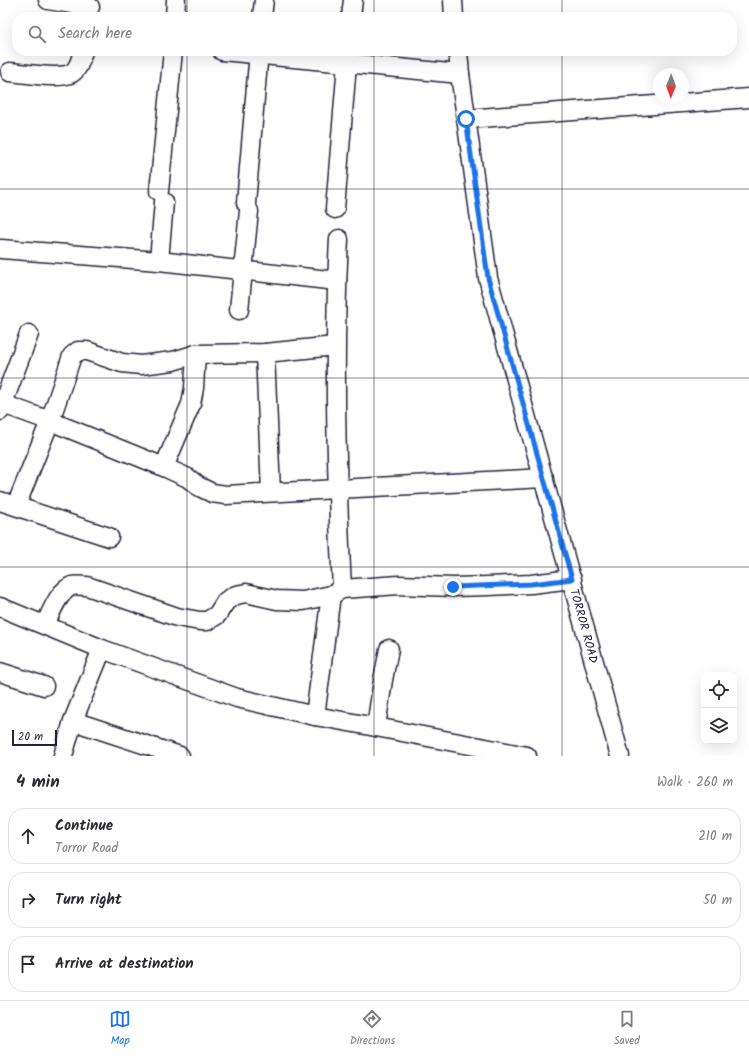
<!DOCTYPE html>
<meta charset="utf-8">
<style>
body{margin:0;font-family:Kalam,sans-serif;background:#f7f7f7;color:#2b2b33}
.controls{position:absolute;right:12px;bottom:12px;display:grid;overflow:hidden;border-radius:8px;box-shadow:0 4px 16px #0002}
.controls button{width:36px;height:36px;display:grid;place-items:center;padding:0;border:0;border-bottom:1px solid #e1e1e2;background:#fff;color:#2b2b33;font:20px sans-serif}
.compass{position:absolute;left:653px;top:68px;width:36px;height:36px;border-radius:50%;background:#fff;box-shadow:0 4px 16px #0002;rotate:181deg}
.scale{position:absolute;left:12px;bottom:10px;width:45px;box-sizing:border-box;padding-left:4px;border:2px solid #22223b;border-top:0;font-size:11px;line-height:14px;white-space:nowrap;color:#22223b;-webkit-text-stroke:3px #fff;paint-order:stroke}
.stop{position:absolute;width:12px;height:12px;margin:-9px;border:3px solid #1a73e8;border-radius:50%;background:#fff}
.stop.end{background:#1a73e8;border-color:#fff;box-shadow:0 1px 4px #0008}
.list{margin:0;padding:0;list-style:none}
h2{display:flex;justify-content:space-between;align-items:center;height:52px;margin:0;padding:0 16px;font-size:17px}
h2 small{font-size:13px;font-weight:400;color:#7c7c81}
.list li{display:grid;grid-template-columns:26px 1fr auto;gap:12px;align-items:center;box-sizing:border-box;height:56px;margin:0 8px 8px;padding:0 8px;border:1px solid #e1e1e2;border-radius:16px}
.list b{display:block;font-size:15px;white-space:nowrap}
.list p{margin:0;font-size:13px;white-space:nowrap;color:#7c7c81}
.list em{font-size:13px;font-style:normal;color:#7c7c81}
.icon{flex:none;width:22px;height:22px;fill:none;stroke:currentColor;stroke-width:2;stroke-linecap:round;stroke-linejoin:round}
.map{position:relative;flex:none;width:749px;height:756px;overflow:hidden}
.search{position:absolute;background:#fff;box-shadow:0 4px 16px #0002;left:12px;right:12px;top:12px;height:44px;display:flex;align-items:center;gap:10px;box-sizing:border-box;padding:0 14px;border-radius:16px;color:#7c7c81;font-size:15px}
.sheet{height:244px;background:#fff}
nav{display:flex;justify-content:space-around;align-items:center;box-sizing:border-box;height:56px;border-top:1px solid #e1e1e2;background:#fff;font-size:11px;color:#7c7c81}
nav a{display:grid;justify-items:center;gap:2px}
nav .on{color:#1a73e8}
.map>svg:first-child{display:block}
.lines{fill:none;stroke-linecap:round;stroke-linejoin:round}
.minor-casing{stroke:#22223b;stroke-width:21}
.minor{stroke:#fff;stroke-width:18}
.route{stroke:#1a73e8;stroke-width:5}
.grid{fill:none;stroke:#22223b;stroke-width:1;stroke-opacity:0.55}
.labels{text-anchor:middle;stroke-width:4;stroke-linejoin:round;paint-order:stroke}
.street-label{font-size:12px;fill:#22223b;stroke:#fff}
</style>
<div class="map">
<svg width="749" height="756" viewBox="0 0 749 756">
<rect width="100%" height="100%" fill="#fff"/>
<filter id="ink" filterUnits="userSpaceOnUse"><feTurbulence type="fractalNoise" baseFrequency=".025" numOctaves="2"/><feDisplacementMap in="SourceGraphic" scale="8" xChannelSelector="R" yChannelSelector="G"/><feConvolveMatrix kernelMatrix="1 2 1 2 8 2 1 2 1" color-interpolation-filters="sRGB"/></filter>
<g filter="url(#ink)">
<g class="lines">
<defs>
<g id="minor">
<path d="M48 0 90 7"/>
<path d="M453 0 454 17"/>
<path d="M175 17 176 0"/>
<path d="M262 17 264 0"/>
<path d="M351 17 353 0"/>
<path d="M222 51 460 74"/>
<path id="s1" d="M458 51 460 74 488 278 620 756"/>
<path d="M10 72C25 73 59 80 72 73 79 68 81 59 83 51"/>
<path d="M466 119 749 98"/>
<path d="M159 191 173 51"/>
<path d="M246 203 259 51"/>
<path d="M335 209 348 52"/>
<path d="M339 239C333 355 336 472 342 589"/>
<path d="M1 249 159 261 337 281"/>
<path d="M159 261 164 202"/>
<path d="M239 310 249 211"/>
<path d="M265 353 271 492"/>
<path d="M3 404 50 421 164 467 188 478 198 486 212 493 226 495 544 478"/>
<path d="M0 411 29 334"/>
<path d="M164 467 191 404 194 388 196 354"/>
<path d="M0 501 109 537"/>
<path d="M16 506 50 421 72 356 78 351H87L122 363 141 365 173 361 196 354 265 353 335 346"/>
<path d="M0 607 102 649 237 698 315 716 376 727 527 756"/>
<path d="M45 625C51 613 58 591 72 586 76 585 83 586 87 586L177 617 200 621H207L217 615 226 601 236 595 246 593 277 600 303 601 331 595 342 589 399 585 453 587 489 586 531 584 572 579"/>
<path d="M0 672 44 686"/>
<path d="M315 716 331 595"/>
<path d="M73 721 180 756"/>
<path d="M376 727 383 680 389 649"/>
<path d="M63 756 73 721 102 649"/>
</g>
</defs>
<use href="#minor" class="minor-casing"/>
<use href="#minor" class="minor"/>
</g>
</g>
<g class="lines" filter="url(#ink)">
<path class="route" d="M453 587 531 584 572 579 488 278 466 119"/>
</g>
<path class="grid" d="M187 0V17M374 0V17M562 0V17M187 51V756M374 51V756M562 51V756M0 189H749M0 378H749M0 567H749"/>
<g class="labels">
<g class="street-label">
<text dy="4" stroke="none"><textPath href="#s1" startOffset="590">TORROR ROAD</textPath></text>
</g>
</g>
</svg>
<div class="controls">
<button><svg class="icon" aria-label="locate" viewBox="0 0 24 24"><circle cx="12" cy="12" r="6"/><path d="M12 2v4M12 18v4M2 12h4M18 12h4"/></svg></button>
<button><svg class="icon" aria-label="layers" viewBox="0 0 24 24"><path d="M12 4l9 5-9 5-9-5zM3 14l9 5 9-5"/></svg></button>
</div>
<svg class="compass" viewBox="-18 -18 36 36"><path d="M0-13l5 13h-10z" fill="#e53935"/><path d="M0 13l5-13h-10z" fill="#7c7c81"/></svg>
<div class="scale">20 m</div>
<div class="stop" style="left:466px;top:119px"></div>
<div class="stop end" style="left:453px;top:587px"></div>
<div class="search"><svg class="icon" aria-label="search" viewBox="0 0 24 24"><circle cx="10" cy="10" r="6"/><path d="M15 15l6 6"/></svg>Search here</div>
</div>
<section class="sheet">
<h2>4 min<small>Walk · 260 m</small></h2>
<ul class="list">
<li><svg class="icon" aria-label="ahead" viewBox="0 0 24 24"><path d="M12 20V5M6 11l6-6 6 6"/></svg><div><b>Continue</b><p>Torror Road</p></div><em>210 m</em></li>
<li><svg class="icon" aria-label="right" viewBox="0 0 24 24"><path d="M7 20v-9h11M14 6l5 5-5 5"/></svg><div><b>Turn right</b></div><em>50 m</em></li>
<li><svg class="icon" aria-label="arrive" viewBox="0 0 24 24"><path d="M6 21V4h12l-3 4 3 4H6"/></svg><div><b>Arrive at destination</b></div></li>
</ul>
</section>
<nav>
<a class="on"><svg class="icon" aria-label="map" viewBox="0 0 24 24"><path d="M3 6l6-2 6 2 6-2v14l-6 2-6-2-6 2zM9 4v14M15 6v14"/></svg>Map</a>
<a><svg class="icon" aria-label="directions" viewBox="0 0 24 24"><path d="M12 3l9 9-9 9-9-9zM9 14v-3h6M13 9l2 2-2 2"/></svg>Directions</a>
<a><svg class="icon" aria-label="saved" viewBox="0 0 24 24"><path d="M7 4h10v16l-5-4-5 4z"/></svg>Saved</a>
</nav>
